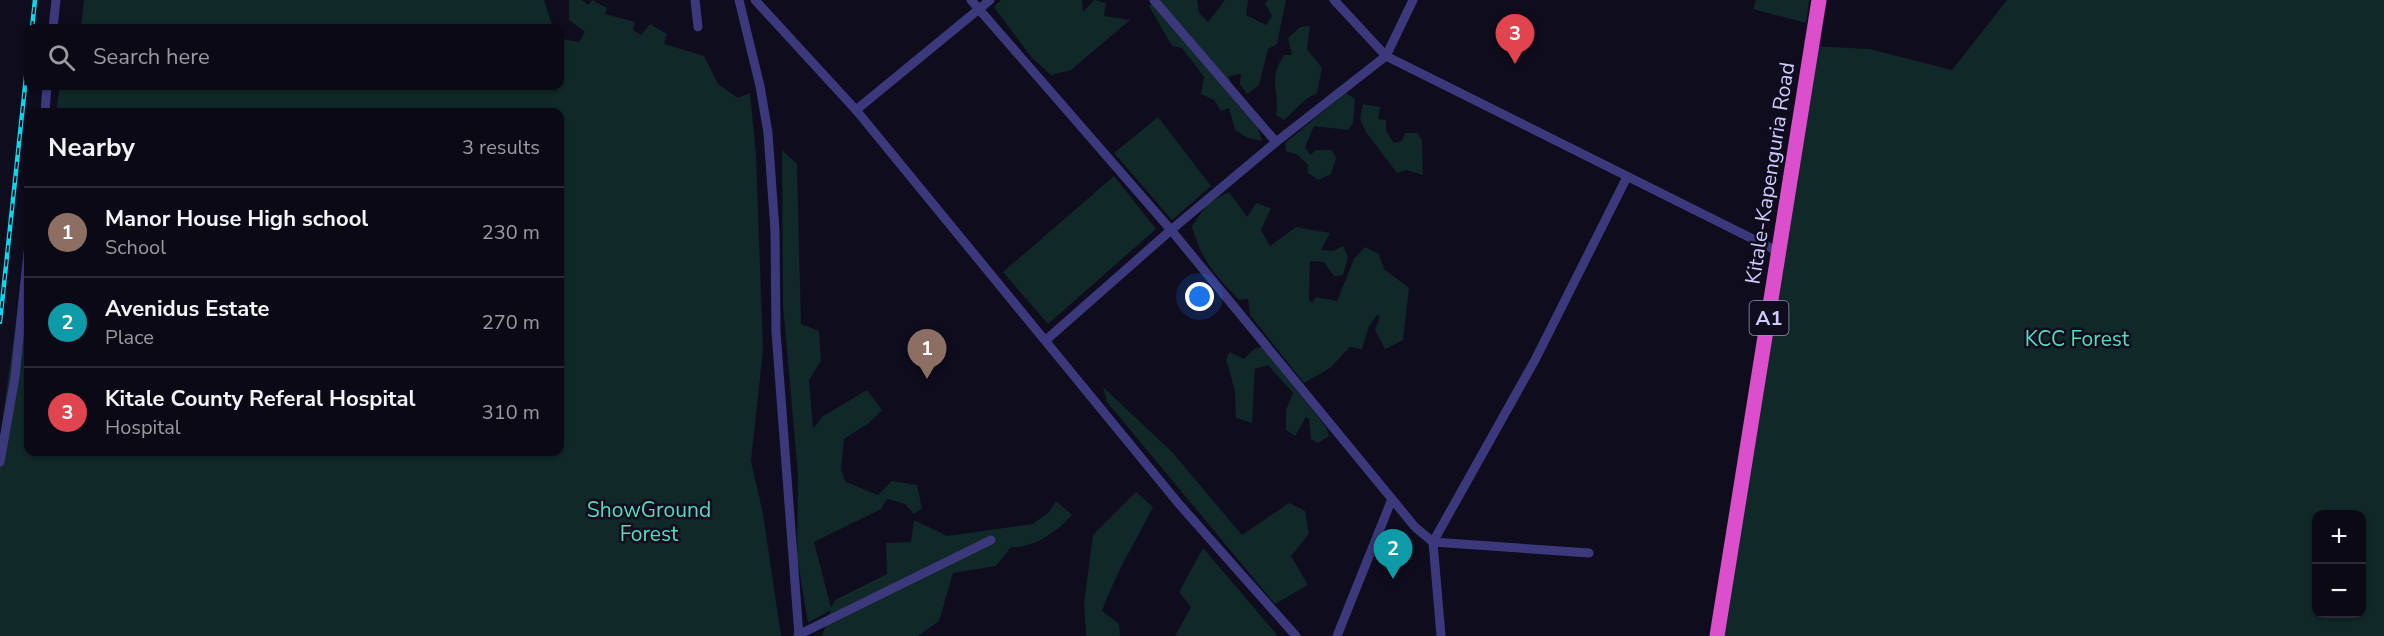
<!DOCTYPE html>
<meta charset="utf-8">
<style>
body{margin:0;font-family:"Nunito Sans",sans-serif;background:#191723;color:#f1f3f6}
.controls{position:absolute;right:18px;bottom:18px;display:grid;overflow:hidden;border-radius:12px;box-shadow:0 2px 4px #0004}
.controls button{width:54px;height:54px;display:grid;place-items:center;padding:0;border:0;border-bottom:2px solid #2b2a35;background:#0b0916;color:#f1f3f6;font:30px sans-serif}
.you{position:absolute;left:1200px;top:297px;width:21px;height:21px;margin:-15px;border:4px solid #fff;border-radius:50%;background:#1a73e8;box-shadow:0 0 0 9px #1a73e833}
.badge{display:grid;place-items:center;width:39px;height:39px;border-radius:50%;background:#06d8ee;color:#fff;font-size:20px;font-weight:700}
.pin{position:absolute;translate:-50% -50px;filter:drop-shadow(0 2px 3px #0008)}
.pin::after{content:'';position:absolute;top:32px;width:21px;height:18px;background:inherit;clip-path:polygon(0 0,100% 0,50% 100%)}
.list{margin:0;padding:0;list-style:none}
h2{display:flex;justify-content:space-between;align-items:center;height:78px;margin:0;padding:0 24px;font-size:26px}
h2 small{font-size:20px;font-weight:400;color:#9a9aa1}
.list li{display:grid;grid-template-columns:39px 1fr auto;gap:18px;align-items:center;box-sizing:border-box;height:90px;padding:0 24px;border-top:2px solid #2b2a35}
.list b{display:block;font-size:22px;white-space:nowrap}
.list p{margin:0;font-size:20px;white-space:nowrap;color:#9a9aa1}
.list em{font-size:20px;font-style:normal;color:#9a9aa1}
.icon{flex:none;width:33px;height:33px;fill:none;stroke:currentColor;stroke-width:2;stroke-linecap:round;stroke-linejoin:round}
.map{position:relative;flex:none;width:2384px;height:636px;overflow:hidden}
.search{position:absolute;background:#0b0916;box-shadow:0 2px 4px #0004;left:24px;top:24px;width:540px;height:66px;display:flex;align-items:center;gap:15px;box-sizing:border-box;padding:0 21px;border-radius:12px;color:#9a9aa1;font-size:22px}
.panel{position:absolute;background:#0b0916;box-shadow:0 2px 4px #0004;left:24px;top:108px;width:540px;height:348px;border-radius:12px}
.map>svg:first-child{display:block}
.green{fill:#102827;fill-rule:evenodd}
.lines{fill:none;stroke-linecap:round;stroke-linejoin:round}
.minor{stroke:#3b397c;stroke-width:9}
.trunk{stroke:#db4fcd;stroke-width:15}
.rail-casing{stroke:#06d8ee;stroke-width:4.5}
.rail{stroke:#0f0c1e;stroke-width:2;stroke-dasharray:7;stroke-linecap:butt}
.labels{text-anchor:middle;stroke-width:5;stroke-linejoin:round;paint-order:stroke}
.shield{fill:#0f0c1e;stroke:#9692bb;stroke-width:1.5}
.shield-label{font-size:20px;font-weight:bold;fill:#d0cbfe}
.street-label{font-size:21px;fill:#d0cbfe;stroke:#0f0c1e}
.park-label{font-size:21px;fill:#59dbba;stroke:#0f0c1e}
</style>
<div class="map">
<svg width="2384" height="636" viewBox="0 0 2384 636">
<rect width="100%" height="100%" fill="#0f0c1e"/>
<g class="green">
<path d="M84 0H544L553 28H81Z"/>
<path d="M569 0H582L588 5 592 0 607 8 605 14 635 22 633 30 641 35 650 24 667 34 664 44 704 56 718 84 738 98 750 93 756 155 763 350 751 461 763 514 781 636H0V438L20 292H28V452H560V112H56L60 86H560V36L563 39 579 42 585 32 569 20Z"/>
<path d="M1001 0H1082L1083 12 1094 0 1106 3 1104 16 1130 20 1071 70 1051 75 1032 58 994 7Z"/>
<path d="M1154 0H1197L1199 13 1208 22 1225 0H1248L1246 15 1266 25 1272 16 1265 3 1268 0H1286L1277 44 1268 49 1259 85 1247 94 1240 84 1241 74 1229 76 1236 103 1257 126 1262 141 1248 138 1235 130 1229 108 1221 111 1214 100 1201 94 1204 77 1182 48 1172 46 1149 6Z"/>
<path d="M1756 0H1809L1806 23 1753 9Z"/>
<path d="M2007 0H2384V636H1721L1811 46 1870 49 1952 70ZM2316 514H2362V614H2316Z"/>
<path d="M1310 26 1307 49 1322 68 1317 93C1303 99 1296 110 1284 120L1276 115C1280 89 1267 81 1284 55H1292L1288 38 1300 27Z"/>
<path d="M1346 93 1355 99 1353 123 1348 130 1314 126 1305 147 1310 155 1316 150H1332L1336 158 1331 174 1318 180 1308 173V165L1298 155 1286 151 1285 143Z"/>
<path d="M1363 104 1380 107 1378 119 1386 120V131L1394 143 1402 141 1405 133H1418L1422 141 1423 175 1407 170 1397 173 1366 132 1360 119Z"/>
<path d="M1158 117 1211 186 1172 220 1114 153Z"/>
<path d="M782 150 797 164 801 324 819 331 821 361 809 380 813 429 823 416 867 390 882 410 869 423 844 439 841 470 846 482 878 495 892 481 917 485 922 508 914 514 905 504 887 499 881 509 814 542 831 608 835 600 887 574 886 543 911 542 914 520 947 536 1033 524 1049 512 1056 501 1072 515C1058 531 1033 549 1011 547L996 566 953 573 939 621 918 636H822L831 610 808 623 797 556 798 475 783 305Z"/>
<path d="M1114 176 1156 229 1048 324 1003 272Z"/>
<path d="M1229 192 1247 217 1256 203 1271 208 1261 230 1270 246 1296 227 1330 233 1321 250 1333 251 1343 246 1348 257 1343 275 1334 276 1324 262 1310 261 1309 300 1312 303 1316 297 1337 301 1354 259 1365 247 1379 254 1384 269 1409 288 1403 340 1385 349 1375 330 1380 316 1377 315 1369 326 1362 349 1350 347 1330 368 1304 383 1250 315 1248 299 1239 300C1216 276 1200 259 1192 226L1208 203Z"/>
<path d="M1262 347 1326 427 1329 436 1318 443 1311 439 1309 419 1306 417 1295 436 1286 430V410L1293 393 1268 365 1255 369 1252 423 1236 418 1235 391 1226 359 1230 352 1244 359 1254 349Z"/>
<path d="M1103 387 1173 453 1242 535 1289 503 1305 511 1309 534 1291 556 1308 585 1275 604 1107 402Z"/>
<path d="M1136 492 1153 507C1135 542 1115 575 1102 611L1119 624 1120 636H1086L1084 603 1093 535Z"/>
<path d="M1203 548 1278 636H1175L1191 607 1179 592Z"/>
</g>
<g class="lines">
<g class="minor">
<path d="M695 0 698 27"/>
<path d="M739 0 760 86 768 133 775 231 776 332 799 636"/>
<path d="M755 0 856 110 990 0"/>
<path d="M971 0 1171 230 1276 142 1386 56 1779 252"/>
<path d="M1154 0 1276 142"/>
<path d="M1334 0 1386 56 1413 0"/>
<path d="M53 28 56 0"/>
<path d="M856 110 1179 504 1296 636"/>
<path d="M45 112 47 86"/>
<path d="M1046 340 1171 230 1415 527 1433 542 1589 553"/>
<path d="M0 462 15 377 28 252"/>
<path d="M798 635 991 540"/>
<path d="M1337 636 1392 499"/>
<path d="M1441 636 1433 542 1535 360 1627 177"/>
</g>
<path class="trunk" d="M1717 636 1819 0"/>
<defs>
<g id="rail">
<path d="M32 28 35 0"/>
<path d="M0 322 28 58"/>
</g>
</defs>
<use href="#rail" class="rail-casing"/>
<use href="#rail" class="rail"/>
</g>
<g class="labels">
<rect class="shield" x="1749.5" y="301" width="39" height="34" rx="4.5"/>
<g class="shield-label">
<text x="1769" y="325">A1</text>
</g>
<g class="street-label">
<text transform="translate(1770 173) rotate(-81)" y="7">Kitale-Kapenguria Road</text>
</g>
<g class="park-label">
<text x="2077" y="346">KCC Forest</text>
<text x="649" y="517">ShowGround<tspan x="649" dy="24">Forest</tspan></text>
</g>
</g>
</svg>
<div class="controls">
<button>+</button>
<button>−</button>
</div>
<div class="you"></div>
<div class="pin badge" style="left:927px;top:379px;background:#8d6e63">1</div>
<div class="pin badge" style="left:1393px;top:579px;background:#0f9aa8">2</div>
<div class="pin badge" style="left:1515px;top:64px;background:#e0444e">3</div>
<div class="search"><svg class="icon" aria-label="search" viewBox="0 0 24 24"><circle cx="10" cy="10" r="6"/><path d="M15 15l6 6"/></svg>Search here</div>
<section class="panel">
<h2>Nearby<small>3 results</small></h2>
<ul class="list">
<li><span class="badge" style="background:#8d6e63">1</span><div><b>Manor House High school</b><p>School</p></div><em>230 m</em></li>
<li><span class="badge" style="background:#0f9aa8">2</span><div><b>Avenidus Estate</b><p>Place</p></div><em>270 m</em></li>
<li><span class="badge" style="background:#e0444e">3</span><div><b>Kitale County Referal Hospital</b><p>Hospital</p></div><em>310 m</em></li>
</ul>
</section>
</div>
